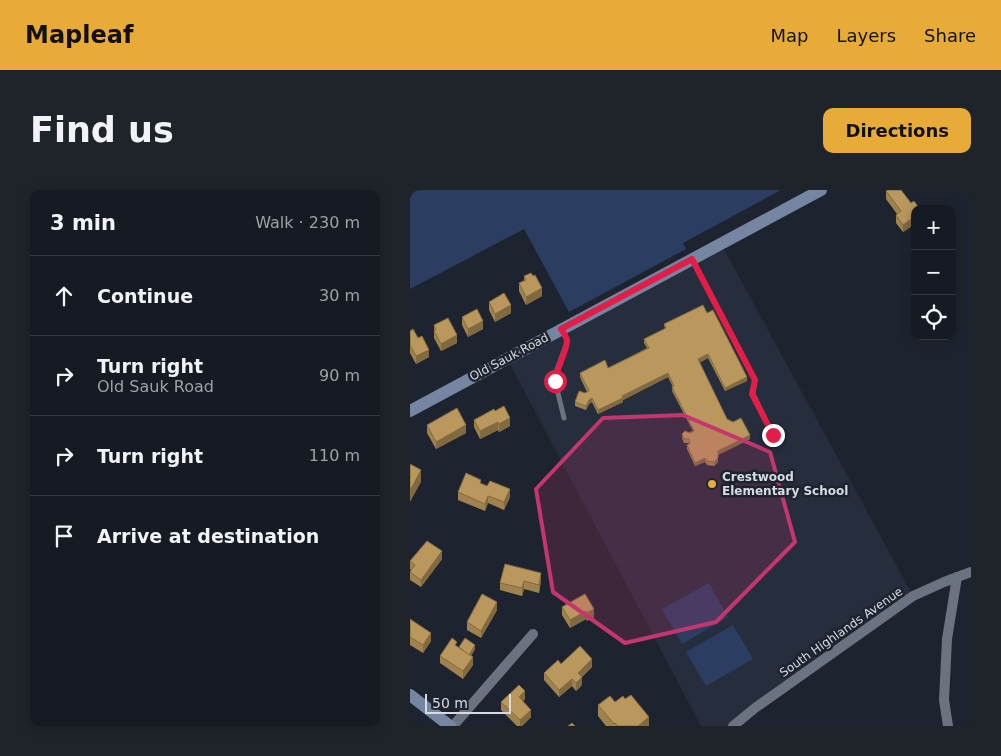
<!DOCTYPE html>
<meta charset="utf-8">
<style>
body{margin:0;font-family:"DejaVu Sans",sans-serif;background:#1f242b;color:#f1f3f6}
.controls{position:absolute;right:15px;top:15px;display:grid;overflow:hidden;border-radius:10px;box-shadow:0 2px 12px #0003}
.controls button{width:45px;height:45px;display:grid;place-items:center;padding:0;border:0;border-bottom:1px solid #353941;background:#161b23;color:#f1f3f6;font:25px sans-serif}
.scale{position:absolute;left:15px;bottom:12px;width:86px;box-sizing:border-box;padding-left:5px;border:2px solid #d6dbe2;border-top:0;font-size:14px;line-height:18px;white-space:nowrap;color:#d6dbe2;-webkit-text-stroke:4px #1e242f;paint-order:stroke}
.stop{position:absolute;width:15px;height:15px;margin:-11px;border:4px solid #e11d48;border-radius:50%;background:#fff}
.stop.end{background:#e11d48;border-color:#fff;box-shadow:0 1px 5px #0008}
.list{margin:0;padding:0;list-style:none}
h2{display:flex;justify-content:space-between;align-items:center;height:65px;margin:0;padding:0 20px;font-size:21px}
h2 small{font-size:16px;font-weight:400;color:#9ea1a6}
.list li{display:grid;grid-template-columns:32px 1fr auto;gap:15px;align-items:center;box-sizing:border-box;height:80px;padding:0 20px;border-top:1px solid #353941}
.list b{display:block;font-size:19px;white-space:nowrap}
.list p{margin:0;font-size:16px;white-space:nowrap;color:#9ea1a6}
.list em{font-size:16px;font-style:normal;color:#9ea1a6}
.icon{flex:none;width:28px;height:28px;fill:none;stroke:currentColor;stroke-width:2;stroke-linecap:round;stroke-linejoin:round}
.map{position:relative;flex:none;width:561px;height:536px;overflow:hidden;border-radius:10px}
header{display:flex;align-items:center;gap:30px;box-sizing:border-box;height:70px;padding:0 25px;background:#e8ab37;color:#111}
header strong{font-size:24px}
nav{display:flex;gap:28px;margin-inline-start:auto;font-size:18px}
.intro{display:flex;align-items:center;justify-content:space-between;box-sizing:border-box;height:120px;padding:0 30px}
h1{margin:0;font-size:35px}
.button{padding:12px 22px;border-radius:10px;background:#e8ab37;color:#111;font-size:18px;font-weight:700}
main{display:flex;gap:30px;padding:0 30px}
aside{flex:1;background:#161b23;border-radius:10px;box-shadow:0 2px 12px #0003}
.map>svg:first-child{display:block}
.built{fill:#262e3e}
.green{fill:#2b3d61}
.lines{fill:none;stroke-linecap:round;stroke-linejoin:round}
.lane{stroke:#6c7380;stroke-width:5}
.street{stroke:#6c7380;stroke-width:10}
.secondary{stroke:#7686a2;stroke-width:12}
.wall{fill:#a0824f}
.shaded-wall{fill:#826a40}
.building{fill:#ba975c;stroke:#826a40}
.route{stroke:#e11d48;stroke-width:6}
.marked{fill:#c5356f;fill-opacity:0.2;stroke:#c5356f;stroke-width:4;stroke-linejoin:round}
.poi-dot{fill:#e8ab37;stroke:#1e242f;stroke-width:2}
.labels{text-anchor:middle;stroke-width:5;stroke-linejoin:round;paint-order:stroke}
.street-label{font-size:12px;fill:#d6dbe2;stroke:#1e242f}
.poi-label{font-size:12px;font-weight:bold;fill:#d6dbe2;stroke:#1e242f;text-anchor:start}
</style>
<header>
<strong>Mapleaf</strong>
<nav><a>Map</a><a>Layers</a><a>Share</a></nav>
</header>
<div class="intro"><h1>Find us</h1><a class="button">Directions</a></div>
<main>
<aside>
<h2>3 min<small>Walk · 230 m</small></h2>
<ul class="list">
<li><svg class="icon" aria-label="ahead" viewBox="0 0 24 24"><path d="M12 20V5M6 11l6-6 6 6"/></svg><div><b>Continue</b></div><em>30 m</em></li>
<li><svg class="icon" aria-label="right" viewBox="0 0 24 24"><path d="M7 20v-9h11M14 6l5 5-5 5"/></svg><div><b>Turn right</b><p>Old Sauk Road</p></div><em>90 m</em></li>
<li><svg class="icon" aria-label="right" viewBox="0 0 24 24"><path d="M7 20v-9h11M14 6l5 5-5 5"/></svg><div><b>Turn right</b></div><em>110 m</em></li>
<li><svg class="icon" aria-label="arrive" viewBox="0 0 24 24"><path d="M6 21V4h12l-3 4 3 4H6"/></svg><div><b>Arrive at destination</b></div></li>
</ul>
</aside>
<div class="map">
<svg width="561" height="536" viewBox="0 0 561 536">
<rect width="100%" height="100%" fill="#1e242f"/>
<path class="built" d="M311 54 503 406 323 536H291L97 168Z"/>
<g class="green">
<path d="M0 0H371L273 53 276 59 159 122 114 39 0 99Z"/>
<path d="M299 393 318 427 272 454 252 419Z"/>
<path d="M323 435 343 469 296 496 276 462Z"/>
</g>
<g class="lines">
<g class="lane">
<path d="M283 71 345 190 343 204 363 245"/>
<path d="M151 139 157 149 156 155 145 185V191L154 228"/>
</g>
<g class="street">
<path d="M43 536 123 444"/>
<path d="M323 536 345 518 503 406 534 392 561 382"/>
<path d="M538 536 534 510 537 449 547 387"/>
</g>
<g class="secondary">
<path d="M0 221 411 0"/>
<path d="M0 505 40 536"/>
</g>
</g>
<g class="wall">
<path d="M476 1 501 13 505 19V34L493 42 486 33V25L487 24 476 9Z"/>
<path d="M114 86H123L132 106 116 115 109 101V93L114 91Z"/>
<path d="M79 112 101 123 85 132 79 120Z"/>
<path d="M297 123 337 191 315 201 298 168 289 173 317 229 340 249 308 265V272L304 276 297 275 295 272 285 276 277 259V255L279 254V253H274L272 248V244L283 241 262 201 263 197 258 187 213 210V212L188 224 182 212 179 214 176 220 165 216V212L177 202 170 187V183L198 178 237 158 234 153V149L255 139 254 134Z"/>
<path d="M52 127 73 139 58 147 52 135Z"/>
<path d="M24 135 47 153 31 161 24 148Z"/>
<path d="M0 141 19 167 6 174 0 163Z"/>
<path d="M85 221 100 236 89 242 88 240 70 249 64 237V230Z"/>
<path d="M17 235 56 243 26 259 17 243Z"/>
<path d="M71 294 100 307 94 320 78 313 75 321 48 310V302Z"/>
<path d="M32 369 11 397 0 390V382L1 380 0 379V371Z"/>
<path d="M95 374 131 391 129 403 114 399 112 406 90 400V393Z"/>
<path d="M175 404 184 427 177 431 176 429 160 438 152 425V417Z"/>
<path d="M87 420 71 448 57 440V432Z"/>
<path d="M0 429 21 451 13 463 0 455Z"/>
<path d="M47 457H49L65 459 61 466 63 475 53 489 30 473V466Z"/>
<path d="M182 477 172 487V495L166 501 162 496 149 507 134 490V483Z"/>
<path d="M115 509 113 511 121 527 112 536H107L91 520V512Z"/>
<path d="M205 512 239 536H196L188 526V515Z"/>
</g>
<g class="shaded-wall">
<path d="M505 26V34L493 42V35Z"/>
<path d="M132 98V106L116 115V107Z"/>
<path d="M101 115V123L85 132V124Z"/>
<path d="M73 131V139L58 147V139Z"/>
<path d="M47 145V153L31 161V154Z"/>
<path d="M19 160V167L6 174V166Z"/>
<path d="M298 164V168L288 173V169Z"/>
<path d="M258 183V187L213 210V212L188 224V220L212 206Z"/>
<path d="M337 187V191L315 201V198Z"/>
<path d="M182 208V212L179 214 176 220V216L179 210Z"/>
<path d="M100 228V236L89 242V234Z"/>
<path d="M88 232V240L70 249V241Z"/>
<path d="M56 235V243L26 259V252Z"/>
<path d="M340 245V249L308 265V261Z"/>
<path d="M295 268V272L285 276V273Z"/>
<path d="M308 268V272L304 276V272Z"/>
<path d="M11 280V292L0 312V301Z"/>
<path d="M100 299V307L94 320V312Z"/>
<path d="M78 306V313L75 321V314Z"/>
<path d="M32 361V369L11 397V390Z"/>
<path d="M131 383V391L129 403V395Z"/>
<path d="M114 391V399L112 406V398Z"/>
<path d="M87 412V420L71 448V441Z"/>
<path d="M184 419V427L177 431V423Z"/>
<path d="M176 421V429L160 438V430Z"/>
<path d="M21 443V451L13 463V455Z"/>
<path d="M65 455V459L59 469V465Z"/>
<path d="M63 467V475L53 489V481Z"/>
<path d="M182 469V477L168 490V483Z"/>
<path d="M172 487V495L166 501V493Z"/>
<path d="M162 489V496L149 507V500Z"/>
<path d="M115 501V509L109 515V507Z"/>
<path d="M121 520V527L112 536H110V530Z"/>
<path d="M239 527V536H228Z"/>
</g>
<g class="building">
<path d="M478 0H491L501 13 504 11 510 19H505V26L493 35 486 25 491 21 476 1Z"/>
<path d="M121 83 123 86 125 85 132 98 116 107 109 93 116 90 114 86Z"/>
<path d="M94 103 101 115 85 124 79 112Z"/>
<path d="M293 115 297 123 303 120 337 187 315 198 298 164 288 169 317 229 323 232 331 228 340 245 308 261V268L304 272 297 271 295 268 285 273 277 255 280 253 279 249H274L272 244 275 241 280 243 284 241 262 197 264 196 258 183 212 206 213 208 188 220 182 208 179 210 176 216 165 212 169 201 175 203 179 201 170 183 195 170 198 178 239 158 234 149 256 138 254 134Z"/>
<path d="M67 119 73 131 58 139 52 127Z"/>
<path d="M38 128 47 145 31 154 24 141 26 140 24 135Z"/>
<path d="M3 139 8 148 12 146 19 160 6 166 0 155V141Z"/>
<path d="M94 216 100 228 89 234 88 232 70 241 64 230 84 219 85 221Z"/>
<path d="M47 218 56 235 26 252 17 235Z"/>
<path d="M0 274 11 280 0 301Z"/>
<path d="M56 283 71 290 70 293 77 296 80 291 100 299 94 312 78 306 75 314 48 302Z"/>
<path d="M17 351 32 361 11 390 0 382 5 375 0 371Z"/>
<path d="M95 374 131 383 129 395 114 391 112 398 90 393Z"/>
<path d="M72 404 87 412 71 441 57 432Z"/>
<path d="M175 404 184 419 177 423 176 421 160 430 152 417Z"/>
<path d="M0 429 21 443 13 455 0 447Z"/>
<path d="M42 448 47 452 45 455 63 467 53 481 30 466Z"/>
<path d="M55 448 65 455 59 465 49 457Z"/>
<path d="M170 456 182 469 168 483 172 487 166 493 162 489 149 500 134 483 148 470 151 474Z"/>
<path d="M109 495 115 501 109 507 121 520 110 530 91 512Z"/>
<path d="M221 505 239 527 228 536H208L205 533 204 534 188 515 200 506 205 512 213 506 215 509Z"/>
<path d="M162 533 165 536H158Z"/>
</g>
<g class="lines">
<path class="route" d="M145 191C146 179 158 159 157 150 156 146 153 142 151 139L282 69 345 190 342 204 363 245"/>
</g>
<path class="marked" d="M273 225 360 262 385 352 306 432 215 453 143 402 126 299 193 228Z"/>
<circle class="poi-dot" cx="302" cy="294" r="5"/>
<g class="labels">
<g class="street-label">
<text transform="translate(99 167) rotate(-28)" y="4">Old Sauk Road</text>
<text transform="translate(431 442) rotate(-35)" y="4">South Highlands Avenue</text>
</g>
<g class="poi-label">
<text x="312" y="291">Crestwood<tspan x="312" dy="14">Elementary School</tspan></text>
</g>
</g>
</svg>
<div class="controls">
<button>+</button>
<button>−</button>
<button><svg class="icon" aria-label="locate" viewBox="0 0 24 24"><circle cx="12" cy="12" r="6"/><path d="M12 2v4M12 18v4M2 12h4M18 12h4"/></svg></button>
</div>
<div class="scale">50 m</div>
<div class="stop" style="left:145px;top:191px"></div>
<div class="stop end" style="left:363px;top:245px"></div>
</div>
</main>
